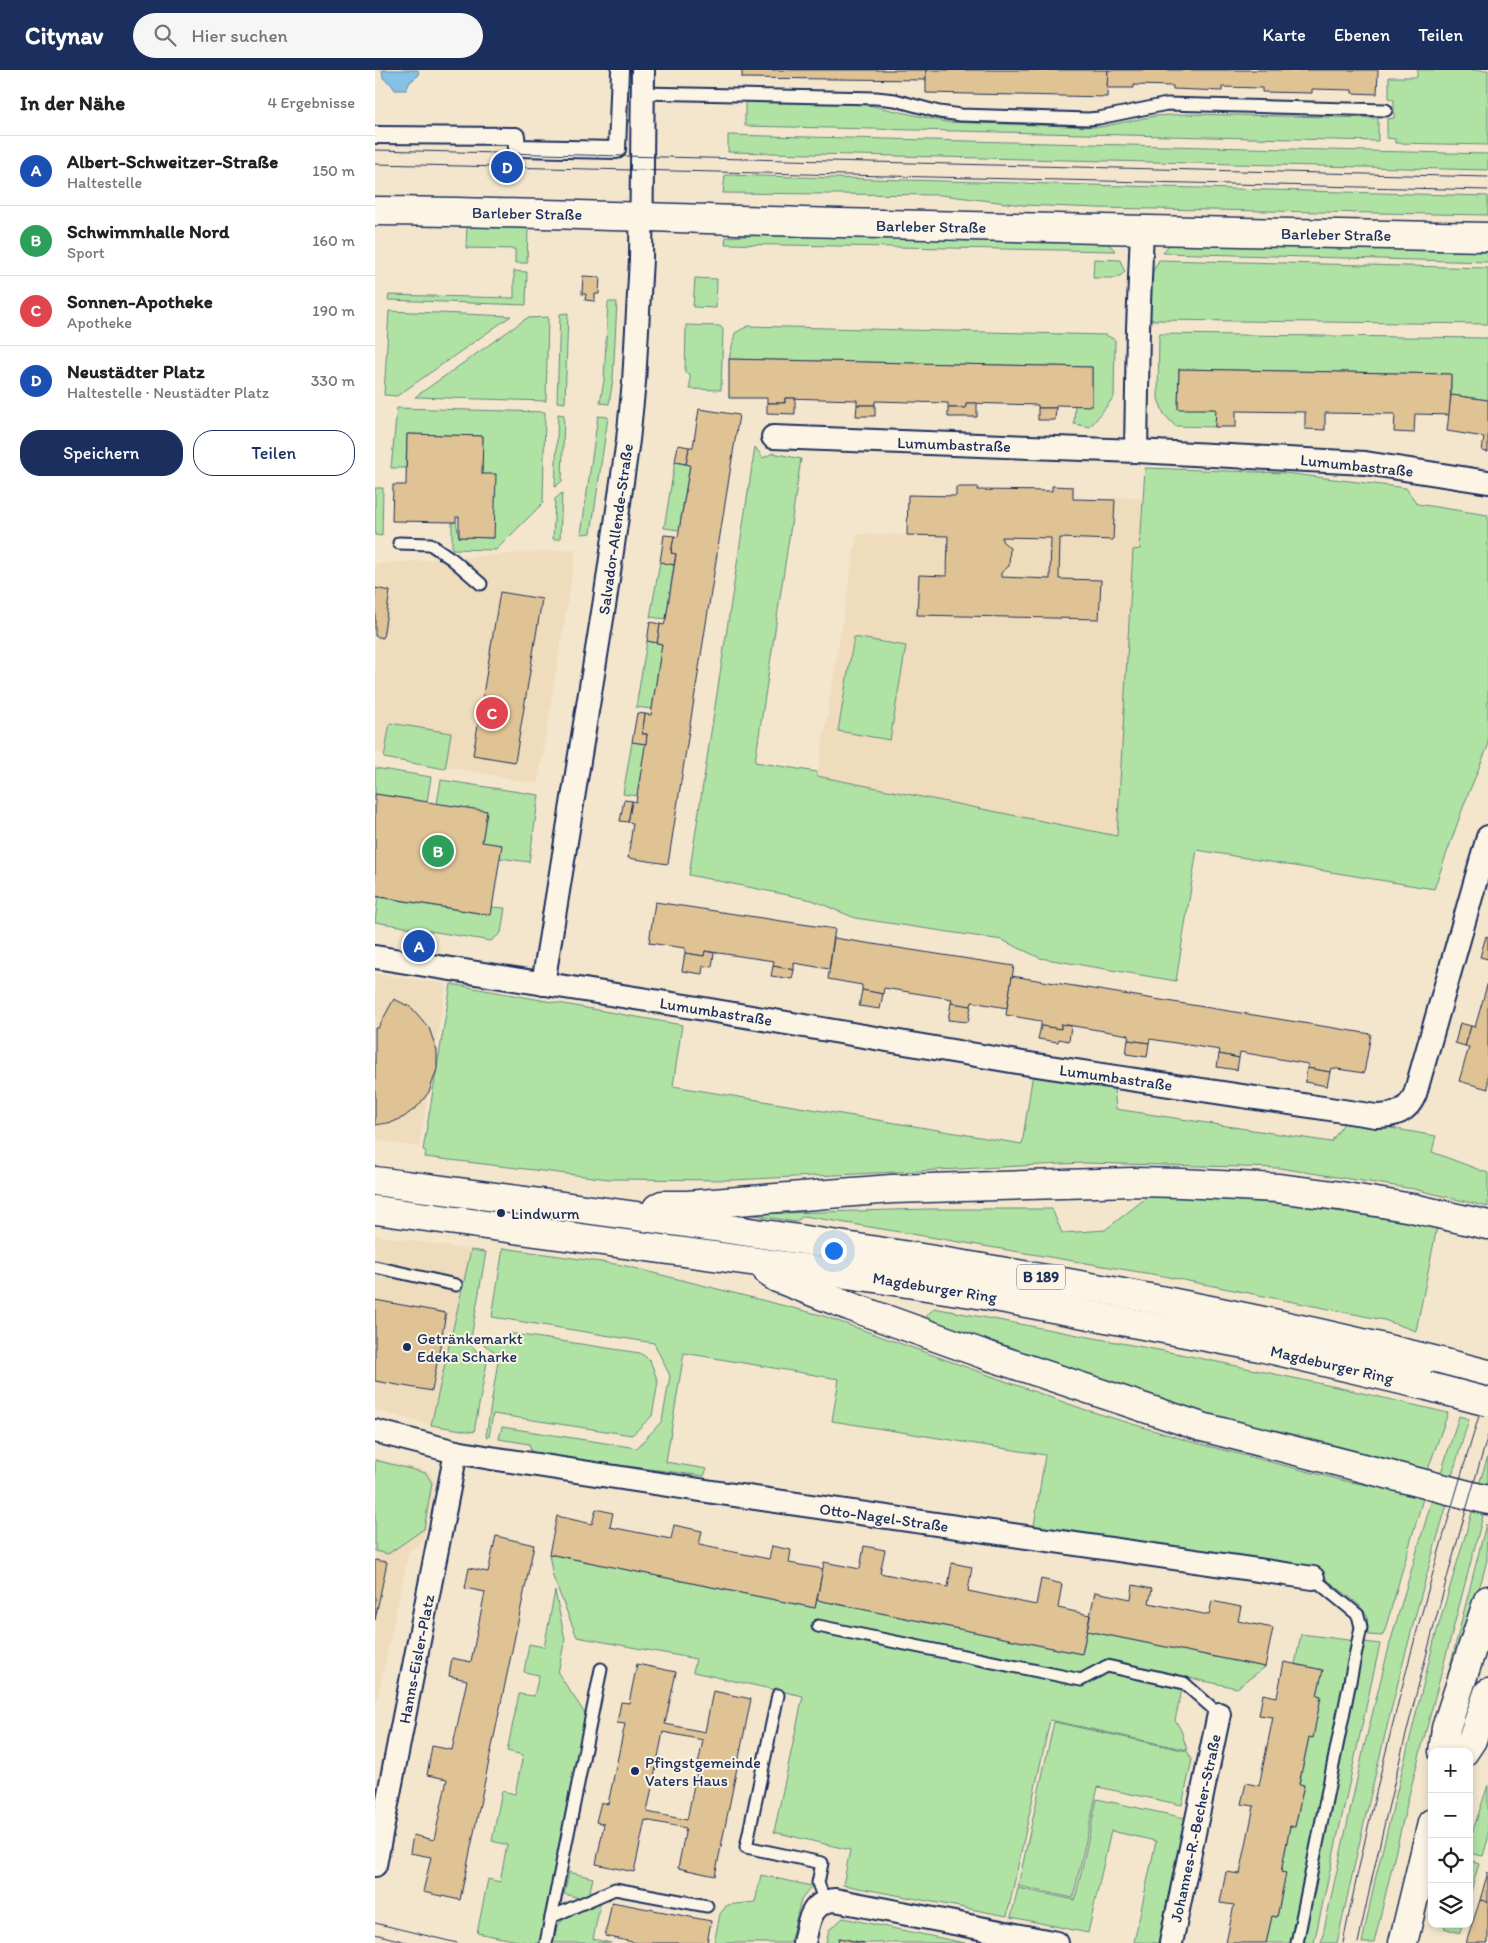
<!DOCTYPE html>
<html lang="de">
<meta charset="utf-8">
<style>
body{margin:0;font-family:Itim,sans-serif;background:#f6f6f6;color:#222}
.controls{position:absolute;right:15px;bottom:15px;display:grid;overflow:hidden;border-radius:10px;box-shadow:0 2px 8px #0003}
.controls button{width:45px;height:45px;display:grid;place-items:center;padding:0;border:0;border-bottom:1px solid #e0e0e0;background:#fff;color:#222;font:25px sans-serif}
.you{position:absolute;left:458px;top:1180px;width:18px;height:18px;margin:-12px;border:4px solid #fff;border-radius:50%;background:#1a73e8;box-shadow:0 0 0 8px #1a73e833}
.badge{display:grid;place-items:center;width:32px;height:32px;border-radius:50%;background:#1b2f5e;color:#fff;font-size:16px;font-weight:700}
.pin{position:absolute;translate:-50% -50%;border:2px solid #fff;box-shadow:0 1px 5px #0006}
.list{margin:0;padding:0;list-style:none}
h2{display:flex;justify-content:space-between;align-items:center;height:65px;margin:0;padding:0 20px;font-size:21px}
h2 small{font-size:16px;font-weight:400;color:#767676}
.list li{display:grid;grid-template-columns:32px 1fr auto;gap:15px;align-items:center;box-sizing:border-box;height:70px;padding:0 20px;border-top:1px solid #e0e0e0}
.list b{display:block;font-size:19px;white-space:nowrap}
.list p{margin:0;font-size:16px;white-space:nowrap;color:#767676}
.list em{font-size:16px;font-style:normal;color:#767676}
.actions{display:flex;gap:10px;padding:15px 20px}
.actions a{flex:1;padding:11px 0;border:1px solid #1b2f5e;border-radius:20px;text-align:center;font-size:18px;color:#1b2f5e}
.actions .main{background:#1b2f5e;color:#fff}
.icon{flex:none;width:28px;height:28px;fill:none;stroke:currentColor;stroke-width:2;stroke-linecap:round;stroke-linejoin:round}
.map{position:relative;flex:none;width:1113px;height:1873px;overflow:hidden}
header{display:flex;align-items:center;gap:30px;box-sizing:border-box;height:70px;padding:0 25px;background:#1b2f5e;color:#fff}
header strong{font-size:24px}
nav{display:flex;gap:28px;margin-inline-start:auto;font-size:18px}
.search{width:350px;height:45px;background:#f6f6f6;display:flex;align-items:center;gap:12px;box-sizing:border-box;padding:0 18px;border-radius:28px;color:#767676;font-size:19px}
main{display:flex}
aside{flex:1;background:#fff}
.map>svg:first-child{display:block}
.built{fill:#eedcbc}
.green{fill:#afe2a3;stroke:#658880}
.water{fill:#84c1e4;stroke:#5a87ae}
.building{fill:#e0c394;stroke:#1b2f5e;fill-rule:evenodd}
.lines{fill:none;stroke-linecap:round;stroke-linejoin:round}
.service-casing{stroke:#1b2f5e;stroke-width:15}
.pedestrian-casing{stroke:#1b2f5e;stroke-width:20}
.minor-casing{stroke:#1b2f5e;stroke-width:26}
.tertiary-casing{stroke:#1b2f5e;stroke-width:31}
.primary-casing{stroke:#1b2f5e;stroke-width:31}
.trunk-casing{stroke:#1b2f5e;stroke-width:31}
.service{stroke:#fcf5e5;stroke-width:11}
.pedestrian{stroke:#fcf5e5;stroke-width:16}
.minor{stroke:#fcf5e5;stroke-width:22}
.tertiary{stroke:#fcf5e5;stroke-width:28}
.primary{stroke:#fcf5e5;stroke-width:28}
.trunk{stroke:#fcf5e5;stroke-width:28}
.tram{stroke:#1b2f5e;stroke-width:1}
.trunk-bridge-casing{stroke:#1b2f5e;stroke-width:31;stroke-linecap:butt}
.trunk-bridge{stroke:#fcf5e5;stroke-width:28}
.poi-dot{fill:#1b2f5e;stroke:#fcf5e5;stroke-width:2}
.labels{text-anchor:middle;stroke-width:4;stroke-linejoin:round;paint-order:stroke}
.shield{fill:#fcf5e5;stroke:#5e6a86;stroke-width:1}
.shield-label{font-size:15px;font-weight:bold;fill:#1b2f5e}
.street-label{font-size:16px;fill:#1b2f5e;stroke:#fcf5e5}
.poi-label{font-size:16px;fill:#1b2f5e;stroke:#fcf5e5;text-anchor:start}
</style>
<header>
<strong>Citynav</strong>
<div class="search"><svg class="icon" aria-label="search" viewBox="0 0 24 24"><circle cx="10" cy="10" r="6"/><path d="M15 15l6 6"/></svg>Hier suchen</div>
<nav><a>Karte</a><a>Ebenen</a><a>Teilen</a></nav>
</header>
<main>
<aside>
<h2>In der Nähe<small>4 Ergebnisse</small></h2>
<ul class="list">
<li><span class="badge" style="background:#1a4fb4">A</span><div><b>Albert-Schweitzer-Straße</b><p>Haltestelle</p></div><em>150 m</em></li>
<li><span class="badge" style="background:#2e9e5b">B</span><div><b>Schwimmhalle Nord</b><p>Sport</p></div><em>160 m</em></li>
<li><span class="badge" style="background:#e0444e">C</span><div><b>Sonnen-Apotheke</b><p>Apotheke</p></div><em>190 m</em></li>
<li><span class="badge" style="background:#1a4fb4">D</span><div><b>Neustädter Platz</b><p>Haltestelle · Neustädter Platz</p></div><em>330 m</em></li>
</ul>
<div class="actions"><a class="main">Speichern</a><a>Teilen</a></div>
</aside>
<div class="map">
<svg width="1113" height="1873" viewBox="0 0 1113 1873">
<rect width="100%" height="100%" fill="#f4e6cd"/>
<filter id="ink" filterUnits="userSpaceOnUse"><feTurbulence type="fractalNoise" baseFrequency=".02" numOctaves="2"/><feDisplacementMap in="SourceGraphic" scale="10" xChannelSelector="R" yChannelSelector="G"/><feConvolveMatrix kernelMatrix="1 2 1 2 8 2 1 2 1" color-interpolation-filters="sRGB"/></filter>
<g filter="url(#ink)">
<g class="built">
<path d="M677 416 698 417V429L739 430 740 427 767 428 765 480H758L743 767 442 706 482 464 532 465 533 425 581 426V417H603V420L677 421Z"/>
<path d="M201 479 163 714 0 683V494Z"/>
<path d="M0 904 71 914 44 1077 0 1070Z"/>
<path d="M0 1165 96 1180 56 1355 0 1340Z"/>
<path d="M0 1388 53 1401 60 1412 48 1472 34 1481 0 1639Z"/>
</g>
<g class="green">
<path d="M1042 0H1113V75L1020 73V69L1012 68V49L1019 48V30L1014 29V7H1042Z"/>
<path d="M370 31 489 34 571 52 725 57 780 46 812 44 1003 48V71L370 56Z"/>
<path d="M353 65 1113 84V100L353 82Z"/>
<path d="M350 105 1113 126V145L723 138 648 135 566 125 348 123Z"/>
<path d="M92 156 153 158 152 193H140V179L91 178Z"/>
<path d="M385 165 726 171 735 175 740 181 350 174 351 167Z"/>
<path d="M800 174 1113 182V192L788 183 793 176Z"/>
<path d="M719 189 745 190 750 202 742 208H718Z"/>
<path d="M784 190 1113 198V254L777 250 774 246 775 206Z"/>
<path d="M139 201 152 202 151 235 13 230 14 225 139 228Z"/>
<path d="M320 208 342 209 341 238 318 237Z"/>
<path d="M233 232H242L238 309 234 334 225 333 229 310Z"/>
<path d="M14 241 136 246 22 326 9 325Z"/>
<path d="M193 243 190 333 182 332 185 244Z"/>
<path d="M173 247 171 331 40 327 152 248Z"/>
<path d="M311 255 345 256 348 259 346 320 315 319V304L310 303Z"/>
<path d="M373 256 731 265 740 270 739 327 715 357 699 354 700 335H717V297L354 289 360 263Z"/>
<path d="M784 264 1113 268V330L1076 325V304L804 299 803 338 841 339 840 357 800 356 789 344 783 329Z"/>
<path d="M22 338 170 342 168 433 121 480 77 479V452H81L84 467 119 468 107 404 108 366 32 364 31 398H16Z"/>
<path d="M183 344 189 345 187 411 180 417Z"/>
<path d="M223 346 233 347 216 463 206 464Z"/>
<path d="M380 377 388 388 398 383 426 389 380 692 442 702V706L742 766 758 480 765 479 770 398 910 403 1031 418 1042 434 1113 445V676L1090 732 1059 819 822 780 801 911 665 888 627 870 480 848 437 830 314 805Z"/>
<path d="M300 392 315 395 304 460 289 458Z"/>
<path d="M0 418H8L7 466 0 465Z"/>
<path d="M187 423 185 469H178L180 429Z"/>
<path d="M285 492 299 495 291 549 275 547Z"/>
<path d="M479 567 531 576 515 670 463 661Z"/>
<path d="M272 571 287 574 277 639 261 637Z"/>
<path d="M15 653 76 663 70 699 9 688Z"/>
<path d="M257 672 271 674 262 726 248 724Z"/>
<path d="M0 698 56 707 52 732 0 724Z"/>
<path d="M66 710 164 725 154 792 125 788 107 772 112 741 62 734Z"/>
<path d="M3 827 115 845 117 837 130 838 126 863 116 871 0 852Z"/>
<path d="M76 914 307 955 298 1016 647 1074 658 1003 739 1016 741 1039 956 1072 971 1050 1061 1066 1057 1082 1113 1103V1137L1039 1119 904 1098 708 1093 357 1110 234 1109 50 1087 51 1081 48 1080Z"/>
<path d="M775 1125 916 1134 1062 1157 1041 1261 1009 1250 788 1206 429 1146 420 1152 374 1144 553 1139H677L687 1163 730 1160Z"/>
<path d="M128 1178 247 1195 446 1245 708 1339 817 1372 970 1411 1049 1425 1010 1560 1007 1566 993 1565 992 1545 983 1534 941 1501 659 1456 670 1385 457 1351 464 1309 309 1283 291 1392 332 1399 329 1406 157 1384 154 1374 124 1369 127 1357 262 1378 287 1351 295 1306 279 1273 117 1247Z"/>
<path d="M96 1180 111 1182 95 1274 112 1292 99 1362 56 1355Z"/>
<path d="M559 1238 805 1284 966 1318 1073 1343 1052 1402 832 1346 677 1294 549 1249Z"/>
<path d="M133 1263 265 1283 275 1290 283 1312 277 1346 257 1365 118 1344 114 1367 111 1366 124 1285 107 1273 108 1268 132 1271Z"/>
<path d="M1084 1346 1094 1349 1076 1409 1065 1406Z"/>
<path d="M1113 1386V1417L1104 1414Z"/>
<path d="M0 1390 51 1403 57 1413 49 1459 13 1484 0 1481Z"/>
<path d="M1058 1426 1073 1431C1029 1577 995 1724 962 1873H946L989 1677 1015 1573Z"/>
<path d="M1098 1439 1108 1446 1035 1721 999 1873H987L1000 1810 1059 1571Z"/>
<path d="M1111 1454 1112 1490 1107 1509 1068 1624Z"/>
<path d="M174 1484 440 1538 442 1530 707 1584 712 1561 890 1597 862 1618 810 1607 800 1650 806 1660 812 1680 675 1650 632 1846 468 1815 475 1780 399 1762 428 1626 318 1602 321 1589 202 1567 178 1507Z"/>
<path d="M180 1521 190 1569 183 1603 211 1645 165 1873H153L102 1863 113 1809 125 1812 132 1775 117 1771 127 1721 140 1724 148 1685 132 1681 144 1624 159 1626 164 1605 149 1602 154 1574 169 1577Z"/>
<path d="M926 1564 1005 1574 939 1873H891L897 1846 902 1847 911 1803 906 1802 915 1756H920L929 1715 924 1714 934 1667H938L946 1626 942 1625 947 1600 920 1594Z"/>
<path d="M679 1652 812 1681 817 1690 807 1735 723 1717 698 1828 643 1816Z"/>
<path d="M1113 1715V1769L1108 1786 1094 1783V1772Z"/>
<path d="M722 1729 810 1748 783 1873 759 1872 781 1771 736 1761 713 1863 636 1847 643 1818 700 1830Z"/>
<path d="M1094 1790 1104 1793 1094 1829Z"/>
<path d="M194 1802 218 1808 213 1830 189 1824Z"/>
<path d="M386 1805 437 1816 426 1830 415 1873H339L345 1844 352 1835 380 1832Z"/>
<path d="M226 1830 218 1869 236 1873H178L183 1854 198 1843Z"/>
<path d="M468 1848 590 1873H489L465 1868 463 1873H451L454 1860Z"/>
<path d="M1070 1854H1087L1085 1863 1069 1858Z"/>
</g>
<path class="water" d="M7 0H43L44 5 35 12 31 20H20L16 14 8 8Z"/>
<g class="building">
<path d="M367 0H551V10L367 8Z"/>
<path d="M551 0H733L732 27 551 23Z"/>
<path d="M733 0H1003L1002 24 977 23V20L937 19V23L887 22V18L847 17V21L798 19V16L759 15V18H732Z"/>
<path d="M208 206 225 207 224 224H220V231L210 230 211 224H207Z"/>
<path d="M354 289 717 297V336L681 335V338H663V335L591 333V338H573V333L500 331V335H482V330L410 328V333H392V328H354Z"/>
<path d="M804 299 1076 304 1075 345 1040 344 1039 363 1019 362 1020 344 950 343V360L930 359V342L861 341V357H840L841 339H803Z"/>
<path d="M1076 325 1113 330V382L1107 381 1109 367 1072 361Z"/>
<path d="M410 328H420V344L392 343V333H410Z"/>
<path d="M591 333H602V347H573V338H591Z"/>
<path d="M482 335H500V346H481Z"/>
<path d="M663 338H681L680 350H663Z"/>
<path d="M324 339 364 345 293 794 253 788 258 753 253 752 257 731 261 732 262 726 272 664H267L270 644 276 645 277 639 287 574 282 573 285 554 289 555 291 549 301 484 296 483 299 466 303 467 315 395 311 394 314 377H318Z"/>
<path d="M32 364 108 366 107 404H121L119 468 84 467V447H81V452L17 451 18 415H31Z"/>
<path d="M303 375 314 377 311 394 300 392Z"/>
<path d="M677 416 698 417V429L740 430 738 470 685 468 684 509 726 510 724 549 542 545 544 505 572 506 573 466 532 465 533 425 581 426V417H603L602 420 677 421ZM627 467 676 468 675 509 626 507V503L634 496 635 478 627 471Z"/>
<path d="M289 465 299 466 296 483 301 484 299 495 285 492Z"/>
<path d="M0 518 15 521 8 568 0 566Z"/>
<path d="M125 522 167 529 140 692 98 685Z"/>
<path d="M275 552 285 554 282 573 272 571Z"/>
<path d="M262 643 270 644 267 664H272L271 674 257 672Z"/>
<path d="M0 724 112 741 107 772 127 775 116 845 0 826Z"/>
<path d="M249 730 257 731 253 752 245 751Z"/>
<path d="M280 832 460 859 454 899 419 893V900L398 896 399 891 330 881 329 886 310 883V878L274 873Z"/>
<path d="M1111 866 1113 867V889L1105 887Z"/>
<path d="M459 868 639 896 632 938 597 932 596 936 576 933 577 929 509 918 508 924 487 920V915L453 909Z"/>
<path d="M330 881 339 883 337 897 328 896 327 904 307 901 310 883 329 886Z"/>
<path d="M398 896 419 900 417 909 396 906Z"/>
<path d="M637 906 996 964 989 1003 956 998 955 1002 932 998 933 994 865 982 864 988 844 984 845 980 775 969 774 973 753 970 754 965 686 954V959L666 956V951L631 945Z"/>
<path d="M1113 912V1019L1084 1011 1094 977 1090 976 1096 956 1100 957Z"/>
<path d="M487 920 508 924 505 939 484 936Z"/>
<path d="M19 929 37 938 54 958 62 981V999L54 1022 43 1036 29 1047 18 1052 0 1055V958H3Z"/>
<path d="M576 933 596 936 593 952 573 950Z"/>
<path d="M1085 953 1096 956 1090 976 1080 973Z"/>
<path d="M686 954 696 956 694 971 684 969 683 972 663 969 666 956 686 959Z"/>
<path d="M753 970 774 973 772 987 751 984Z"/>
<path d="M844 984 864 988 862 1000 842 997Z"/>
<path d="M932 998 955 1002 952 1016 930 1012Z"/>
<path d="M0 1230 71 1243 57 1321 0 1311Z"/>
<path d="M221 1439 238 1443 235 1457 296 1469 299 1455 327 1461 324 1475 394 1489 397 1476 416 1480 414 1493 448 1499 440 1538 174 1484 182 1446 217 1454Z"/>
<path d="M121 1466 159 1475 85 1830 48 1822 56 1787 35 1783 38 1765 59 1770 72 1709 52 1705 57 1676 77 1680 92 1610 74 1606 77 1588 96 1592 110 1522 90 1518 94 1498 113 1502Z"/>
<path d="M489 1476 510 1480 505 1503 573 1517 577 1493 597 1497 593 1521 661 1535 666 1509 687 1514 683 1538 715 1545 707 1584 442 1530 449 1492 485 1499Z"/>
<path d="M0 1490 12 1492 0 1550Z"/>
<path d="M758 1515 777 1519 774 1533 834 1545 837 1531 866 1537 863 1551 898 1558 890 1597 712 1561 720 1522 756 1529Z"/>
<path d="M909 1592 948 1600 942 1625 946 1626 938 1668 934 1667 924 1714 929 1715 920 1757 915 1756 906 1802 911 1803 902 1847 897 1846 891 1873H851L859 1835 845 1833 851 1802 865 1804 879 1736 866 1734 871 1713 884 1716 898 1647 884 1645 888 1624 902 1627Z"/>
<path d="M262 1594 301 1602 290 1654 330 1662 338 1621 376 1629 340 1806 303 1798 311 1758 270 1750 259 1802 221 1794 229 1754 221 1752 226 1732 233 1734 250 1654 242 1653 246 1632 254 1633ZM288 1662 328 1670 312 1750 272 1742Z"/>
<path d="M1113 1802V1832L1105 1830Z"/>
<path d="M1105 1830 1113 1832V1873H1091Z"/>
<path d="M237 1832 336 1851 332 1873H262L230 1866Z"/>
<path d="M464 1868 489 1873H463Z"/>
</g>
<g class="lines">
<defs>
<g id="service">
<path d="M267 23 501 28 520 30 564 42 586 45 713 49 724 48 792 34 1011 40"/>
<path d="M24 473 55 474 77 489 106 514"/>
<path d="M0 1197 81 1215"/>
<path d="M443 1556 706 1610 732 1596 809 1613 844 1644"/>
<path d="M403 1625 371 1777 447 1793 443 1813 450 1832"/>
<path d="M176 1847 240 1819 332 1836"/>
<path d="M171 1873 226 1599"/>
<path d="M922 1873 986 1557 983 1545 938 1508"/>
</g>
<path id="pedestrian" d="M0 65 141 66 142 78 242 80 245 0"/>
<g id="minor">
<path d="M398 367 761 381 990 393 1113 412"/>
<path d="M761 381 763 258 767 160"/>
<path d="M0 887 317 937 648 993 1001 1046C1019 1046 1033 1042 1040 1024L1113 767"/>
<path d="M168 914 230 530 253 370 259 312 266 189 268 0"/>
<path d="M0 1361 81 1382 116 1388 338 1422 938 1508"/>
<path d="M0 1795 81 1382"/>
<path d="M429 1873C433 1854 435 1831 460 1830L682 1873"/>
<path d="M796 1873 844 1644"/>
</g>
<path id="tertiary" d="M0 141C155 142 309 149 464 153 680 159 897 162 1113 167"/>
<g id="primary">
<path d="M1068 1682 1071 1658 1113 1530"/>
<path d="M1089 1682 1097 1670 1113 1623"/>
<path d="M1028 1873 1057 1753"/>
</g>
<g id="trunk">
<path d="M0 1111C374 1161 748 1208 1113 1304"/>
<path d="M282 1138 287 1135H312L517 1119 758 1112 806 1113 902 1118 965 1126 1037 1138 1113 1155"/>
<path d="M0 1140 493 1207 609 1225 885 1277 1052 1316"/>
<path d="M393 1202 402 1208 474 1236 608 1284 827 1357 1113 1430"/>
</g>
</defs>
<use href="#service" class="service-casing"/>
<use href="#pedestrian" class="pedestrian-casing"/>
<use href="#minor" class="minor-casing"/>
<use href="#tertiary" class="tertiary-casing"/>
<use href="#primary" class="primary-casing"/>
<use href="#trunk" class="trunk-casing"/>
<use href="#service" class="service"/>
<use href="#pedestrian" class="pedestrian"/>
<use href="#minor" class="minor"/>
<use href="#tertiary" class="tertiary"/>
<use href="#primary" class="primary"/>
<use href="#trunk" class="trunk"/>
<g class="tram">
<path d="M0 80 1113 107"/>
<path d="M0 94 1113 120"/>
<path d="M0 1853 82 1873"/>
<path d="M0 1864 35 1873"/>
<path d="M968 1873C1006 1685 1056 1500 1113 1317"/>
<path d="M983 1873C1019 1702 1063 1533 1113 1365"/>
</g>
<defs>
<path id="trunk-bridge" d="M1052 1316 1113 1332"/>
</defs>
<use href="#trunk-bridge" class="trunk-bridge-casing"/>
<use href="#trunk-bridge" class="trunk-bridge"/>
</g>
</g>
<g class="poi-dot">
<circle cx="126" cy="1143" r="5"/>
<circle cx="32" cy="1277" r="5"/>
<circle cx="260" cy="1701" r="5"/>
</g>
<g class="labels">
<rect class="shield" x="642" y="1194.5" width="48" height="25" rx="4"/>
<g class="shield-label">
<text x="666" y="1212">B 189</text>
</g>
<g class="street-label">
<text transform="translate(152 143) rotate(1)" y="6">Barleber Straße</text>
<text transform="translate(556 156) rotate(1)" y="6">Barleber Straße</text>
<text transform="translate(961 164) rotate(1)" y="6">Barleber Straße</text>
<text transform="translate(579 374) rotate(2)" y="6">Lumumbastraße</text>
<text transform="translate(982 395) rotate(6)" y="6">Lumumbastraße</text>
<text transform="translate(240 459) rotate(-82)" y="6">Salvador-Allende-Straße</text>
<text transform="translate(341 941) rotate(9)" y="6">Lumumbastraße</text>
<text transform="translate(741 1007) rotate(8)" y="6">Lumumbastraße</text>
<text transform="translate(560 1217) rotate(9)" y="6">Magdeburger Ring</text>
<text transform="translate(957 1294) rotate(13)" y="6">Magdeburger Ring</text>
<text transform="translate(509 1447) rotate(8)" y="6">Otto-Nagel-Straße</text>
<text transform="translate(41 1589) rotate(-79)" y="6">Hanns-Eisler-Platz</text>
<text transform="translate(820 1758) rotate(-78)" y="6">Johannes-R.-Becher-Straße</text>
</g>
<g class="poi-label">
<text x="136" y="1149">Lindwurm</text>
<text x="42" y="1274">Getränkemarkt<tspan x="42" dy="18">Edeka Scharke</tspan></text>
<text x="270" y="1698">Pfingstgemeinde<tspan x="270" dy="18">Vaters Haus</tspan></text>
</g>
</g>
</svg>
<div class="controls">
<button>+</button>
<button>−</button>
<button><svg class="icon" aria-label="locate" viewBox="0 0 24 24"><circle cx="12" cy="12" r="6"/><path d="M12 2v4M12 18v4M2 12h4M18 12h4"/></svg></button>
<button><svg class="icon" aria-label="layers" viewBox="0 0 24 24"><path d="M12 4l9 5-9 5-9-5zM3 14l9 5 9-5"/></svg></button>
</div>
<div class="you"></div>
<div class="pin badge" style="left:44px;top:876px;background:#1a4fb4">A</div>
<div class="pin badge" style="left:63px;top:781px;background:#2e9e5b">B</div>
<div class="pin badge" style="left:117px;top:643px;background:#e0444e">C</div>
<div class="pin badge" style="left:132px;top:97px;background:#1a4fb4">D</div>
</div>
</main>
